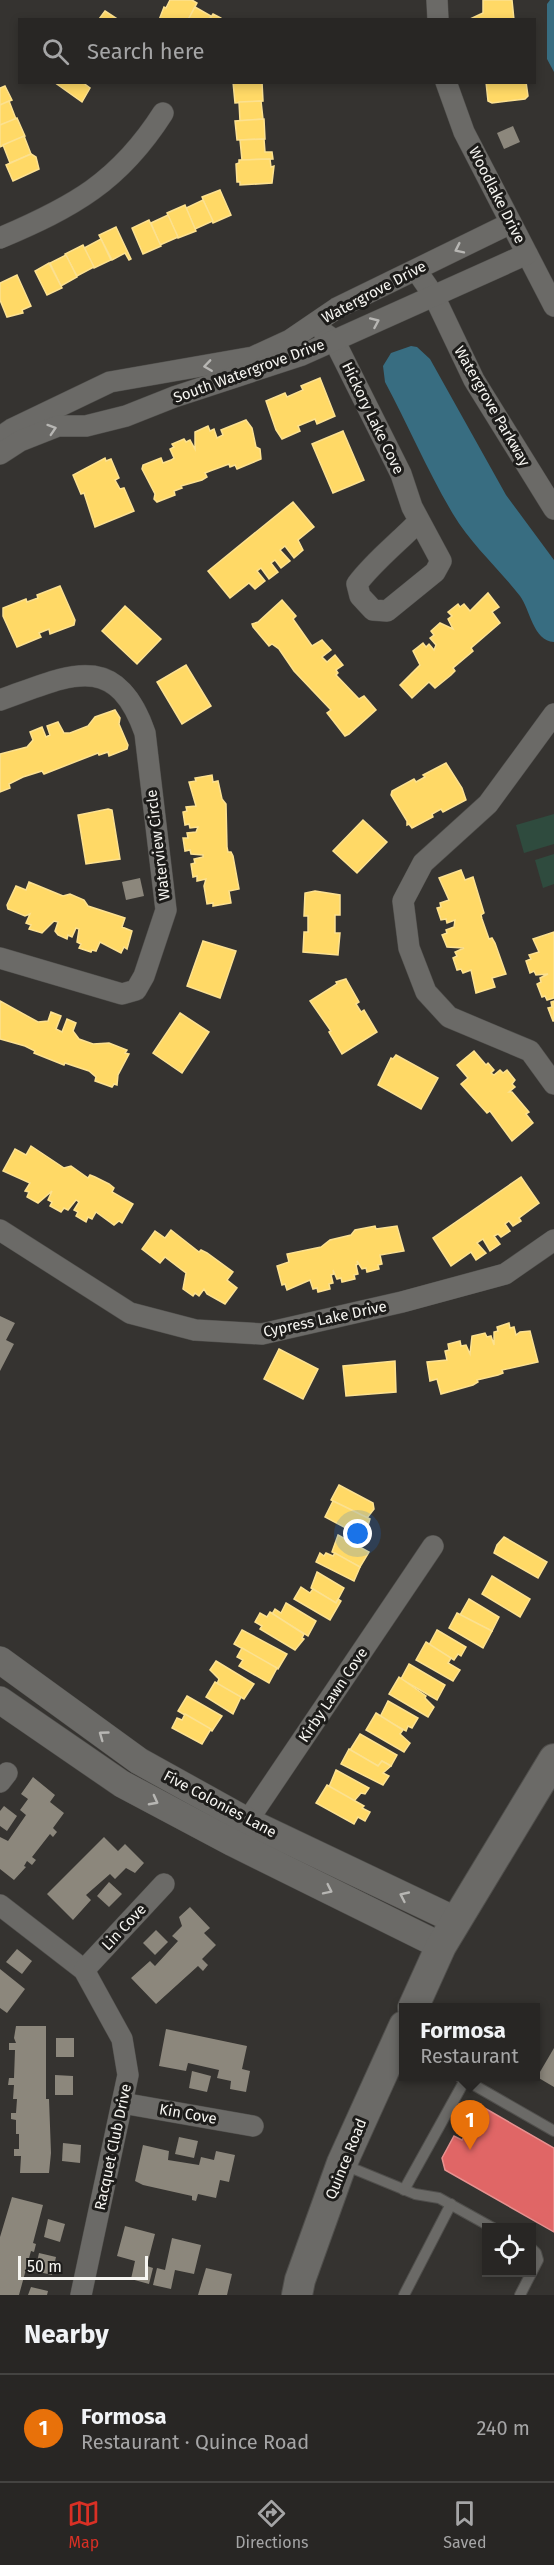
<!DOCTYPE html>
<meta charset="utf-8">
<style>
body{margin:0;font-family:"Fira Sans",sans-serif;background:#343231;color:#f1f3f6}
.controls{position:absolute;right:18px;bottom:18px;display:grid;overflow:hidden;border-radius:0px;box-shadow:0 3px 9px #0003}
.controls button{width:54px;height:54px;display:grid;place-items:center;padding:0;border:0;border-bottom:2px solid #444341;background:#282624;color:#f1f3f6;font:30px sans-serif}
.scale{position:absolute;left:18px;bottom:15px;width:130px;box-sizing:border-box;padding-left:6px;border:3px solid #f6f5f1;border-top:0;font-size:16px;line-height:21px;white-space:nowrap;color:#f6f5f1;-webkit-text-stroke:4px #1d1c1a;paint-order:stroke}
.you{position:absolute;left:358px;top:1534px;width:21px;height:21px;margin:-15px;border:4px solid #fff;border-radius:50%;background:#1a73e8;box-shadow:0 0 0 9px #1a73e833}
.badge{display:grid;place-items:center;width:39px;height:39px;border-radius:50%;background:#d93025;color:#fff;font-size:20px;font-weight:700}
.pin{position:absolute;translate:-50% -50px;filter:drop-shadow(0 2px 3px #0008)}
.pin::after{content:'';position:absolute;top:32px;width:21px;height:18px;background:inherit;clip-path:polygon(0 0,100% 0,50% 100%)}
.popup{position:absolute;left:399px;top:2003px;width:141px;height:78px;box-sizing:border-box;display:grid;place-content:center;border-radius:0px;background:#282624;filter:drop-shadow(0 2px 4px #0005);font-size:20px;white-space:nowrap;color:#a5a5a6}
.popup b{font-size:22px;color:#f1f3f6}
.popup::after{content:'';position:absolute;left:50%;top:100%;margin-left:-12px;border:12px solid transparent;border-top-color:#282624}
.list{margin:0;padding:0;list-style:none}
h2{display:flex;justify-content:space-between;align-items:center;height:78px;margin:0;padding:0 24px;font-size:26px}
h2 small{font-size:20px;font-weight:400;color:#a5a5a6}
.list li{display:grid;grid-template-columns:39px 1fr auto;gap:18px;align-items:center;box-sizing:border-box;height:108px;padding:0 24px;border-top:2px solid #444341}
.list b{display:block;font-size:22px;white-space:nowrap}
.list p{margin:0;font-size:20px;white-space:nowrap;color:#a5a5a6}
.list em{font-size:20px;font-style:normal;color:#a5a5a6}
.icon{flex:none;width:33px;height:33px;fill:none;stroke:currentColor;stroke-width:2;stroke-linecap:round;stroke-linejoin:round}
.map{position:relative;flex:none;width:554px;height:2295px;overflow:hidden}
.search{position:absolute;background:#282624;box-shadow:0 3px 9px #0003;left:18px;right:18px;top:18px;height:66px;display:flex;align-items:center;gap:15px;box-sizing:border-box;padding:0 21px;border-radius:0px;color:#a5a5a6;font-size:22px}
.sheet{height:186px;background:#282624}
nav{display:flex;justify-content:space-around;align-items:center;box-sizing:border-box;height:84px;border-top:2px solid #444341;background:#282624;font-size:16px;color:#a5a5a6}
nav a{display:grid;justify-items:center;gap:3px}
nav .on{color:#d93025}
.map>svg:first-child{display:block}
.green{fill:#2f4b3e}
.water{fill:#386d81}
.homes{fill:#ffd966;stroke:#fce190;stroke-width:1.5}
.shops{fill:#e06666;stroke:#e79190;stroke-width:1.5}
.building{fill:#8c877c}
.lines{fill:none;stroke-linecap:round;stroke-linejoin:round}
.service-casing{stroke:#504f4c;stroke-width:12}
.minor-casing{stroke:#504f4c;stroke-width:22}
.tertiary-casing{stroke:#504f4c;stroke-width:28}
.secondary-casing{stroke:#504f4c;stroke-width:32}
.service{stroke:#6b6a67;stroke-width:10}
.minor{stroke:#6b6a67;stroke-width:21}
.tertiary{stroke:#6b6a67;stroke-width:27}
.secondary{stroke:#6b6a67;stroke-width:30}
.oneway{stroke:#b7b6b3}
.labels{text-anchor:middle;stroke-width:6;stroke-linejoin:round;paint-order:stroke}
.street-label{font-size:15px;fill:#f6f5f1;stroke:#1d1c1a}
</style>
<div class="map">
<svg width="554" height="2295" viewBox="0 0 554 2295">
<rect width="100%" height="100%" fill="#353330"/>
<g class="green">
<path d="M554 814V844L524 853 516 825Z"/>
<path d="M554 854V884L543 888 535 860Z"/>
</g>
<g class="water">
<path d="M550 0H554V72L547 59V4Z"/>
<path d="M411 346 417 347 430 359 506 495 554 560V642C533 641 530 609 520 596 498 568 471 544 453 514 428 472 408 425 385 382L383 366 391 353Z"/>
</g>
<g class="homes">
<path d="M170 0H192L197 3 188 20H159L164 7 166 8Z"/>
<path d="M483 0H512L514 20H468L483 13Z"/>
<path d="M195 7 211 16 209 20H188Z"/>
<path d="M105 11 119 20 99 19Z"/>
<path d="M213 14 221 18 222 20H209Z"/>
<path d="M54 82H82L90 88 82 102Z"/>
<path d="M233 82H262L263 101 235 103Z"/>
<path d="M486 82H526L528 96 525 99 492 103 488 101Z"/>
<path d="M5 86 12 100 0 105V88Z"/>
<path d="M9 101 16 119 0 125V105Z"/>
<path d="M261 101 263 119 240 121 239 102Z"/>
<path d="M17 118 25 136 0 147V125Z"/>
<path d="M264 119 265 139 237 140 235 121Z"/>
<path d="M24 136 31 154 10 163 3 145Z"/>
<path d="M264 139 265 152H272L273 159 242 160 240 140Z"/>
<path d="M31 154 36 157 39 169 13 181 6 165Z"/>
<path d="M270 159 271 167 274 166 272 183 240 185V182H237L236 164 239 163V160Z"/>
<path d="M220 190 231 215 213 223 202 197Z"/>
<path d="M203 200 213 221 195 229 186 208Z"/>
<path d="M185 205 196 231 178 238 167 213Z"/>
<path d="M168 215 178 237 160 245 151 223Z"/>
<path d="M149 220 161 246 143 254 132 228Z"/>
<path d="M116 227 131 259 129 260 125 253 112 260 99 235Z"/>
<path d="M101 239 111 260 94 268 84 248Z"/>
<path d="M83 245 94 267 77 276 65 254Z"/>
<path d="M66 255 77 277 61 286 50 263Z"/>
<path d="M49 263 62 288 47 295 35 271Z"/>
<path d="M17 275 31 306 22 310 23 313 7 317 0 300V283Z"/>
<path d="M320 378 335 416 317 424 315 419 298 426 300 431 282 439 276 430 266 401 285 393 287 397 303 390 301 386Z"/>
<path d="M246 420 252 428 256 447 260 449 261 459 237 469 235 465 230 467 229 464 210 471 205 473 207 477 202 480 181 486 182 488 174 491 175 495 157 502 154 499 155 494 142 469 143 465 161 458 163 463 171 460 174 458 170 449 174 447 172 444 184 439 186 442 190 440 195 449V432L208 426 210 431 214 429 217 438 223 435 221 430Z"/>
<path d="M343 431 364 480 333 493 312 444Z"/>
<path d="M105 458 106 461 111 459 119 478 115 480 120 489 124 488 134 511 95 527 84 493 81 494 73 475Z"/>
<path d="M293 502 314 527 298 540 303 550 294 558 285 546 280 550 290 561 281 568 275 560 271 563 278 572 269 579 261 568 257 571 265 581 255 589 249 583 230 598 208 571Z"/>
<path d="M60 586 75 620 74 625 50 634 49 629 39 633 41 637 17 647 3 616V608L26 599 27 602 38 598 37 595Z"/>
<path d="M488 593 499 607 492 612 500 623 471 648 473 651 453 668 455 671 451 675 435 688 429 682 412 698 400 685 420 665 413 651 423 643 426 647 429 644 434 650 436 645 430 638 434 635 431 631 440 623 453 629 448 619 452 616 448 612 458 604 460 607 464 604 470 611Z"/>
<path d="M282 600 296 616 293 619 312 646 322 640 331 650 322 657 327 662 335 655 343 665 336 670 338 673 336 675 359 699 364 696 376 710 349 734 345 736 327 713 331 710 294 671 279 649 272 644 269 646 253 627 252 624 258 622Z"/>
<path d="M125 606 161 639 137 664 102 631Z"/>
<path d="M186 665 211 706 182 724 157 682Z"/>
<path d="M115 710 120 718 119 724 128 745 127 749 109 756 108 752 99 755 98 753 44 774 42 771 23 777 9 784 10 788 0 792V754L27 747 33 740 30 732 42 727 46 737 50 735 47 726 58 722 64 733H70L88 726 95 717Z"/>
<path d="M446 763 462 788 466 800 443 812 441 809 432 814 433 817 412 828 409 824 407 825V821L391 795 392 791 414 779 416 782 425 777 423 775Z"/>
<path d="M212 775 213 782 218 781 222 799 226 804 227 847 228 852H231L233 856 239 889 229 891 231 903 213 906V903L207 904 204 886 206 879 197 881V876L193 877 191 864 195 863 194 859 203 857V855L191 854 190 850 185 851 183 838H188L187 833 196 832 198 827 190 828 189 824 185 825 183 812 187 811 186 807 196 806 189 782 196 781 195 778Z"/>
<path d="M108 809 112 810 120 859 86 864 78 815Z"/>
<path d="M363 820 387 842 357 873 333 851Z"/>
<path d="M461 870 465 880 473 877 484 913 481 915 482 919 489 939 492 938 495 943 506 974 492 978 495 987 476 993 471 970 463 973 461 969 457 970 453 958 457 956 455 952 464 948 447 947 442 935 447 933 446 930 454 927 455 920 447 923 446 919 441 920 437 908 441 907 440 903 449 900 439 878Z"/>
<path d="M29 882 63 896 70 894 84 900 88 906 125 918 122 927 132 931 127 949 124 947 121 953 100 942 96 951 92 950 91 952 79 948 81 944 77 942 79 929 76 928 72 937 68 935 67 939 58 935 55 931 58 922 54 921 42 933 29 929 31 925 26 923 30 914 25 916 8 909 7 905 16 886 26 890Z"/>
<path d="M315 891 340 895V915H335V933H340L338 955 303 952 304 932H308V916H304L305 893Z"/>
<path d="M554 932V998L547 1000 545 996 542 997 537 984 541 982 540 978 548 974 536 975 534 971 530 973 526 961 531 959 529 955 539 952 533 939Z"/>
<path d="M203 941 236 951 220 998 187 986Z"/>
<path d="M346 979 359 1002 356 1004 361 1012 364 1010 377 1032 342 1054 329 1032 331 1031 310 1001 337 984 336 982Z"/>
<path d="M0 1001 38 1022 48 1021 51 1012 61 1016 56 1029 62 1032 67 1019 76 1023 73 1031 79 1039 93 1044 109 1043 127 1050 125 1053 129 1054 118 1075 117 1085 114 1084 112 1087 95 1081 96 1077 89 1071 65 1063 64 1065 34 1053 35 1051 25 1046 0 1039Z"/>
<path d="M554 1001V1021H553L548 1008 552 1007 551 1002Z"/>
<path d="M180 1013 209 1032 182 1073 153 1053Z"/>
<path d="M474 1051 486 1065 488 1063 494 1070 491 1073 494 1075 500 1070 503 1073 507 1070 515 1080 512 1084 515 1087 509 1092H512L529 1112 526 1114 533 1123 512 1141 490 1111 487 1113 461 1084 468 1078 457 1065Z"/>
<path d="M396 1055 438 1078 421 1109 378 1085 391 1058 393 1059Z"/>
<path d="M31 1146 64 1168 71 1166 88 1178 90 1175 95 1177 109 1184 114 1188 112 1192 133 1204 122 1223 119 1221 114 1225 96 1212 92 1219 88 1217 86 1222 76 1216 78 1212 74 1210 79 1202 76 1200 68 1210 64 1208 61 1212 50 1206 52 1202 48 1200 52 1191 38 1203 27 1197 29 1192 25 1191 30 1183 3 1171 15 1149 26 1155Z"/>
<path d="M521 1177 539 1203 519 1218 521 1221 513 1226 509 1221 505 1224 510 1231 501 1237 498 1234 494 1236 500 1244 490 1251 483 1239 477 1243 486 1253 476 1260 471 1252 451 1266 433 1238Z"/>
<path d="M375 1226 376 1229 397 1226 404 1251 380 1255 382 1264 378 1265 379 1269 367 1272 366 1268 362 1269 357 1261 358 1264 356 1265 358 1274 354 1275 355 1279 342 1282 341 1278 337 1279 333 1270 334 1274 331 1275 333 1283 329 1284 330 1289 318 1292 317 1288 313 1289 310 1280 287 1290 285 1284 282 1285 277 1266 289 1262 287 1254 321 1247 330 1240 351 1235 355 1230Z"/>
<path d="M171 1230 199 1252 201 1250 207 1253 233 1272 227 1280 237 1288 225 1304 207 1294 204 1289 199 1296 195 1293 193 1296 183 1289 186 1273 165 1257 160 1263 142 1249 155 1231 165 1238Z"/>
<path d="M509 1323 510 1328 514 1327 516 1335 520 1332 530 1331 538 1362 502 1370 503 1373 498 1375 477 1380 478 1382 473 1385 441 1394 437 1379 430 1381 427 1362 447 1360 445 1351 449 1350 448 1344 460 1341 461 1346 466 1345 470 1354 472 1336 485 1333 487 1337 491 1336 494 1345V1332L498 1331 497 1327Z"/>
<path d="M279 1349 318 1369 303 1399 264 1379Z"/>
<path d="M395 1361 396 1392 346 1396 343 1366Z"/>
<path d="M339 1485 373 1503 374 1509 367 1518 331 1500Z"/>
<path d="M333 1501 370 1519 366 1532 364 1531 361 1536 325 1517Z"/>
<path d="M338 1535 369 1552 360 1567 332 1552Z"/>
<path d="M504 1537 547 1562 538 1578 494 1553 497 1545Z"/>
<path d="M320 1553 324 1556 326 1553 333 1556 335 1553 360 1567 354 1581 316 1562Z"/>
<path d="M317 1572 344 1588 336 1603 311 1588Z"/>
<path d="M492 1576 530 1599 520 1617 482 1594Z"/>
<path d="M301 1587 310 1593 313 1589 336 1603 338 1599 341 1601 330 1620 294 1599Z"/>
<path d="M469 1599 499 1617 492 1631 460 1615Z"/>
<path d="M286 1603 316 1621 308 1636 272 1614 275 1609 281 1613Z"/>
<path d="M270 1612 304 1634 302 1638 304 1639 295 1650 260 1629 262 1626 255 1622 260 1613 267 1617Z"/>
<path d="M457 1613 492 1631 483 1648 449 1628Z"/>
<path d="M242 1630 287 1654 278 1669 234 1644Z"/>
<path d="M437 1630 466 1647 461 1656 458 1654 454 1660 429 1645Z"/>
<path d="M426 1642 451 1658 448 1663 460 1670 453 1681 416 1660Z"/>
<path d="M242 1648 277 1668 269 1683 239 1666 243 1660 237 1657Z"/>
<path d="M216 1661 254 1684 244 1699 217 1684 219 1679 210 1670Z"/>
<path d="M409 1664 445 1685 437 1700 401 1679Z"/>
<path d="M399 1677 426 1696 425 1698 434 1707 428 1717 389 1694Z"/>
<path d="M215 1682 241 1697 233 1714 206 1697Z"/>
<path d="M187 1696 222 1716 212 1731 178 1711Z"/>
<path d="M388 1701 418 1718 412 1728 408 1726 406 1731 380 1717Z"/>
<path d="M376 1713 403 1730 400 1734 410 1743 404 1752 366 1730Z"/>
<path d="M185 1714 211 1729 202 1744 172 1728 177 1718 182 1720Z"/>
<path d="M360 1734 397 1755 391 1766 382 1761 378 1766 350 1750Z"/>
<path d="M349 1749 378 1766 382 1761 391 1766 383 1773 389 1776 383 1785 341 1764Z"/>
<path d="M336 1770 369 1788 365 1794 361 1793 354 1801 329 1787Z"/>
<path d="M327 1785 364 1806 362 1808 370 1812 365 1821 358 1817 354 1824 316 1803Z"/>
</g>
<path class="shops" d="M481 2106 554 2148V2232L445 2170 442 2158 454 2136 462 2140Z"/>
<g class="building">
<path d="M513 126 520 142 504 149 497 133Z"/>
<path d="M140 878 144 896 126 900 122 882Z"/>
<path d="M0 1316 15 1323 6 1340 14 1344 0 1371Z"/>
<path d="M33 1777 55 1795 50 1802 64 1813 53 1828 57 1832 53 1837 50 1834 32 1857 36 1860 32 1865 27 1861 24 1866 26 1867 14 1880 0 1869V1837L8 1841 26 1815 20 1810 28 1799 21 1794Z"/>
<path d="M4 1806 17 1816 7 1831 0 1826V1811Z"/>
<path d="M104 1837 118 1851 125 1844 144 1863 135 1873 126 1868 115 1879 110 1874 86 1895 91 1900 73 1920 47 1894Z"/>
<path d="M109 1882 122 1894 109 1907 97 1896Z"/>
<path d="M190 1907 210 1928 204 1933 216 1945 202 1959 208 1965 203 1971 198 1966 156 2004 131 1978 150 1961 155 1966 178 1941 172 1936 182 1926 179 1917Z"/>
<path d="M156 1930 168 1942 155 1955 143 1943Z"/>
<path d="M17 1949 32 1961 22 1974 6 1962Z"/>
<path d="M0 1969 25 1989 7 2013 0 2008Z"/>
<path d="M16 2026H46V2099H49L51 2153 49 2173H20L21 2156H14V2149H19V2134H16V2120L11 2119V2113H16L17 2099H13L14 2085H8L9 2078H14L15 2050H9V2043H16L14 2038Z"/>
<path d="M166 2029 247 2046 242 2069 250 2071 246 2092 230 2089 231 2081 217 2078 219 2070 188 2063 186 2071 159 2066Z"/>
<rect x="56" y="2038" width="18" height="19"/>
<path d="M554 2048V2087L537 2077Z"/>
<path d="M192 2071 211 2076 207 2092 189 2088Z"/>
<path d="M55 2075 73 2076V2095H55Z"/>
<path d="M179 2137 198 2141 194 2158 175 2154Z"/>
<path d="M63 2143 81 2145 80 2163 62 2161Z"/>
<path d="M143 2145 169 2151 168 2160 199 2165 201 2157 214 2160 216 2151 235 2155 229 2182 220 2180 216 2198 198 2194 196 2201 192 2200V2196L143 2185 135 2181Z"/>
<path d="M12 2197 43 2205 33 2243 36 2244 34 2252 31 2251 19 2295H0V2237Z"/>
<path d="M48 2219 65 2224 60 2242 44 2237Z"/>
<path d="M125 2226 155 2234 148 2261 147 2266 153 2268 149 2284 131 2279 135 2261 117 2256Z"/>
<path d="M172 2238 201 2245 194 2274 175 2270 171 2289 153 2285 157 2268 165 2270Z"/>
<path d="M39 2253 56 2257 52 2275 35 2271Z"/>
<path d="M206 2268 232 2274 227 2295H198Z"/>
<path d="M31 2287 48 2291 47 2295H28Z"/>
</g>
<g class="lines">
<defs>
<g id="service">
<path d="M460 2077 554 2131"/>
<path d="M342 2164 415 2194 439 2198 493 2228"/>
<path d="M404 2190 465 2080"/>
<path d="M404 2295 451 2204"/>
<path d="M520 2295 538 2260 536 2253 532 2249"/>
</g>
<g id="minor">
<path d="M437 0 438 20"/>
<path d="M446 82 464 132 554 306"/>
<path d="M0 238C73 207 119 182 163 113"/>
<path d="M416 270 434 296 474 380 554 509"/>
<path d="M324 333 334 340 401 474 412 507 441 561 435 572 387 611 373 610 360 596 357 584C374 561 399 542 419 521"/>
<path d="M0 437 12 429 110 382 253 357 290 340 337 308 511 223"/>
<path d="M0 454 20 441 58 426H86L126 416 174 397 302 355 527 254"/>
<path d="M0 700C66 677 115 647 145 733L166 910 144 976 136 990 122 994 0 958"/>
<path d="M554 714 488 804 423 863 403 901 409 948 426 992 449 1017 530 1051 554 1084"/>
<path d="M0 1230 130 1313 195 1330 262 1334 402 1302 505 1274 554 1240"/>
<path d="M0 1782 7 1773"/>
<path d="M240 1832 433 1546"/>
<path d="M0 1905 84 1970 122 2039 128 2075 81 2295"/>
<path d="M84 1970 164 1884"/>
<path d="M122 2103 253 2126"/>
</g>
<g id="tertiary">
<path d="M0 1660 139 1761 247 1821 457 1921"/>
<path d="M0 1700 122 1784 233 1843 441 1946"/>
</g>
<g id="secondary">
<path d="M413 2008 441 1946 554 1759"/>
<path d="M297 2295 300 2280 342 2163 404 2026"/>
</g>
</defs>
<use href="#service" class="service-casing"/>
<use href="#minor" class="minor-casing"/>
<use href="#tertiary" class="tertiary-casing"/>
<use href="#secondary" class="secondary-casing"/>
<use href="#service" class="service"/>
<use href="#minor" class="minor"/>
<use href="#tertiary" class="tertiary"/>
<use href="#secondary" class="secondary"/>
</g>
<defs><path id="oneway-chevron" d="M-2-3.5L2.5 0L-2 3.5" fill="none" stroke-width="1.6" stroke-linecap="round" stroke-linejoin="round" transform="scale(1.5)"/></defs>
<g class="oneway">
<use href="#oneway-chevron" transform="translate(459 249) rotate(154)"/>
<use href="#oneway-chevron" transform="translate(375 322) rotate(-24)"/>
<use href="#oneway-chevron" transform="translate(208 366) rotate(172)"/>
<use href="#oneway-chevron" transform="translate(52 429) rotate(-18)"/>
<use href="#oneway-chevron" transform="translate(103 1735) rotate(-144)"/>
<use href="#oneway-chevron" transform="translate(154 1801) rotate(28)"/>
<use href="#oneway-chevron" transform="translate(328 1890) rotate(26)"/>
<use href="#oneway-chevron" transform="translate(404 1896) rotate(-155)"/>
</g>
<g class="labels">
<g class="street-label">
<text transform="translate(497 195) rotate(63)" y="5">Woodlake Drive</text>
<text transform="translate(374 292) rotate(-28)" y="5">Watergrove Drive</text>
<text transform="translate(249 371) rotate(-20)" y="5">South Watergrove Drive</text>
<text transform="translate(492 406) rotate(60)" y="5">Watergrove Parkway</text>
<text transform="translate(373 418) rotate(64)" y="5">Hickory Lake Cove</text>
<text transform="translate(158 845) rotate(-97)" y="5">Waterview Circle</text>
<text transform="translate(325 1319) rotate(-12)" y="5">Cypress Lake Drive</text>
<text transform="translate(333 1695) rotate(-56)" y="5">Kirby Lawn Cove</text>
<text transform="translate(220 1804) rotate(28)" y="5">Five Colonies Lane</text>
<text transform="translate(124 1927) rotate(-47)" y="5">Lin Cove</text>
<text transform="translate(188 2114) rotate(10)" y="5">Kin Cove</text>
<text transform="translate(113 2147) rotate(-78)" y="5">Racquet Club Drive</text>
<text transform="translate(346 2159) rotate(-68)" y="5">Quince Road</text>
</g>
</g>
</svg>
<div class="controls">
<button><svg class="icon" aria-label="locate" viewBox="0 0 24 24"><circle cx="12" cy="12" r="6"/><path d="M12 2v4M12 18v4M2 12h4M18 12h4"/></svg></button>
</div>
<div class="scale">50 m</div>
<div class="you"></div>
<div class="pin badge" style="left:470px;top:2150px;background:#e8710a">1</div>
<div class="popup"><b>Formosa</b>Restaurant</div>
<div class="search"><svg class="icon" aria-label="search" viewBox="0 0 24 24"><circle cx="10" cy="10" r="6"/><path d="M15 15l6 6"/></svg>Search here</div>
</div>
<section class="sheet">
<h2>Nearby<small></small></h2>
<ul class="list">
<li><span class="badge" style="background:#e8710a">1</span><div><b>Formosa</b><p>Restaurant · Quince Road</p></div><em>240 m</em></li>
</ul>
</section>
<nav>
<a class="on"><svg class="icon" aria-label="map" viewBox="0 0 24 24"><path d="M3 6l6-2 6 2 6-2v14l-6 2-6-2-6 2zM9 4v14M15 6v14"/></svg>Map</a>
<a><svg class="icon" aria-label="directions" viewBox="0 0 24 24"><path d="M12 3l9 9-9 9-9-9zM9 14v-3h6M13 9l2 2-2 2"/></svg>Directions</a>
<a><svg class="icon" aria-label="saved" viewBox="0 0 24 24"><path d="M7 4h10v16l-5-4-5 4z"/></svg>Saved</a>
</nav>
